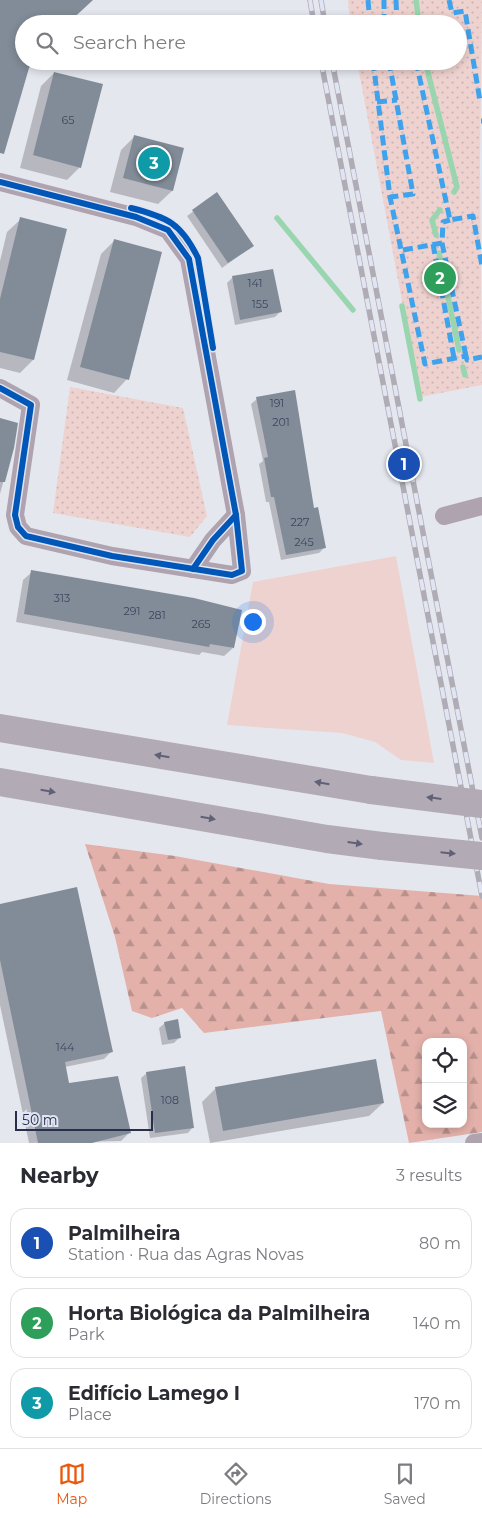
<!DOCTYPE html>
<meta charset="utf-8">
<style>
body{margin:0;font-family:Montserrat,sans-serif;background:#f7f7f7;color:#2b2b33}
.controls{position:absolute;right:15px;bottom:15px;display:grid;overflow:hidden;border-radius:10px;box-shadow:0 2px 8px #0003}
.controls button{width:45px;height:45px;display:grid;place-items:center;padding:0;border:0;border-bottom:1px solid #e1e1e2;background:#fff;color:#2b2b33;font:25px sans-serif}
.scale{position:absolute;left:15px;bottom:12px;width:138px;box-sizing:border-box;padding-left:5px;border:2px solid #292f4b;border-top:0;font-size:14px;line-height:18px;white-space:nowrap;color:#292f4b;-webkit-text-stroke:4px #e1e5f3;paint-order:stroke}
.you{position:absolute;left:252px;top:621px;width:18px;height:18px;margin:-12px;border:4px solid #fff;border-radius:50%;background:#1a73e8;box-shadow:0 0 0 8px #1a73e833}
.badge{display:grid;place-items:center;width:32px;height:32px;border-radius:50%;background:#ea580c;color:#fff;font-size:16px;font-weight:700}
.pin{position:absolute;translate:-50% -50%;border:2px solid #fff;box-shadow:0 1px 5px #0006}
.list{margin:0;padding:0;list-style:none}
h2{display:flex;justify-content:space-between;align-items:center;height:65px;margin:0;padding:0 20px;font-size:21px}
h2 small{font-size:16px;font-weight:400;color:#7c7c81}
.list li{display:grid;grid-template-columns:32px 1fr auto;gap:15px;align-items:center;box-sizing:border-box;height:70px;margin:0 10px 10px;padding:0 10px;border:1px solid #e1e1e2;border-radius:15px}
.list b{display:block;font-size:19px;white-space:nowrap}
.list p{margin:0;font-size:16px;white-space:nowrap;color:#7c7c81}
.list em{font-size:16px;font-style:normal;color:#7c7c81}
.icon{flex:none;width:28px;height:28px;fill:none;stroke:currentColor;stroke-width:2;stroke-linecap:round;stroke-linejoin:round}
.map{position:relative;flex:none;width:482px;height:1143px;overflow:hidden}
.search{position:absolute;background:#fff;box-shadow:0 2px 8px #0003;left:15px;right:15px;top:15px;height:55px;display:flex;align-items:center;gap:12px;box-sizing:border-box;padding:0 18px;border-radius:28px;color:#7c7c81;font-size:19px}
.sheet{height:305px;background:#fff}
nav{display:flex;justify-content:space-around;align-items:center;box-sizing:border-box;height:70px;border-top:1px solid #e1e1e2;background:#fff;font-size:14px;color:#7c7c81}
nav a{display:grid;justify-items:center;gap:2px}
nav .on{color:#ea580c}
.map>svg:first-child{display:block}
.grass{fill:#eed2cf}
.forest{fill:url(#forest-firs);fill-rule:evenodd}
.park{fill:url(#park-dots)}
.shadow{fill:#0003}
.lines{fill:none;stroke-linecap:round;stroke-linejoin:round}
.stream{stroke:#99d6af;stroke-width:5.5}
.building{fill:#828c98}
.street{stroke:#aea3af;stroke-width:18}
.highway{stroke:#b2abb6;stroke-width:28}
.rail-casing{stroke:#b0acb6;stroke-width:5.5}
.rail{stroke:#e1e5f3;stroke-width:4;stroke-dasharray:11;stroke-linecap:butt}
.highway-bridge{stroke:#b2abb6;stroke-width:28}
.quiet{stroke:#3ea3ec;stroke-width:5;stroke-dasharray:10 5;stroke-linecap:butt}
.cycleway-casing{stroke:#e1e5f3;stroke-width:9}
.cycleway{stroke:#0057b8;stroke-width:6}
.oneway{fill:#606176}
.labels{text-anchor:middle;stroke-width:5;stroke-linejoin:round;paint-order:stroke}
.number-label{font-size:11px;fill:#3f465e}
</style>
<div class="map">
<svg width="482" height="1143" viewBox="0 0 482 1143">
<defs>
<pattern id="forest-firs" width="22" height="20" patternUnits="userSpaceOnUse" patternTransform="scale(1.25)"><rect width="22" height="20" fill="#e3b1aa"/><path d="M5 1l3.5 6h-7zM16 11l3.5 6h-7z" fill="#b8908c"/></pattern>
<pattern id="park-dots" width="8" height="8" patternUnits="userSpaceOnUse" patternTransform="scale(1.25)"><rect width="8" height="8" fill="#eed2cf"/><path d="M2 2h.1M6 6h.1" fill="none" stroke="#ccb5b3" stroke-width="1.8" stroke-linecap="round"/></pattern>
</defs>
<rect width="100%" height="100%" fill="#e5e7ef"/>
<path class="grass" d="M396 556 434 763 401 760 375 742 342 733 227 725 253 582Z"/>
<path class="forest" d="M85 844 175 856 329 884 482 896V1132L409 1143 381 1011 204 1033 182 1008 152 1018 132 1011 115 937ZM426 1042H463V1124H426Z"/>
<g class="park">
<path d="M348 0H482L480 162 482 385 420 397 357 61H458V24H350Z"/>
<path d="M70 387 183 408 207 516 190 537 53 513Z"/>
</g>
<g class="shadow">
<path d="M54 73 80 167 67 180 20 168 41 86Z"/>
<path d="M135 136 183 149 172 191 158 204 110 192 121 150Z"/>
<path d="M217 194 252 246 222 268 187 216Z"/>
<path d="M21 219 33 360 20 373 0 368V261L7 232Z"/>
<path d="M114 241 127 379 114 393 67 380 101 254Z"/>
<path d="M272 270 280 312 275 317 235 325 227 283 232 278Z"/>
<path d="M257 399 313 509 324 548 319 553 281 560 269 502H266L259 464 263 461 251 404Z"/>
<path d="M0 419 13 447 0 494Z"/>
<path d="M32 572 233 648 224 656 202 652 199 655 16 622 23 580Z"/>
<path d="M0 905 112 1051 104 1059 65 1067 68 1085 129 1133 121 1141 29 1143 0 1005Z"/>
<path d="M165 1023 180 1037 174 1043 162 1045 159 1028Z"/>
<path d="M147 1073 193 1127 188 1133 150 1138 141 1078Z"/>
<path d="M216 1088 383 1103 369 1116 210 1143 202 1102Z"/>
</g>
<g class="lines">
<g class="stream">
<path d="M416 0 419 24"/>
<path d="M425 61 457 187 454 192"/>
<path d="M277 218 353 310"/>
<path d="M436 235 432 220 440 210"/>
<path d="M439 253 459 350"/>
<path d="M402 306 420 399"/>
<path d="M463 367 465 375"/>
</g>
</g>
<g class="building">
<path d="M0 0H93L67 24H24V61H34L29 68 4 154 0 153Z"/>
<path d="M54 72 103 84 81 168 33 155Z"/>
<path d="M134 135 184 148 173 191 123 178Z"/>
<path d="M217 192 254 246 228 263 192 210Z"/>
<path d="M20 217 67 229 34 360 0 352V299Z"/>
<path d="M114 239 162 252 129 380 80 367Z"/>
<path d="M273 269 282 312 240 320 232 276Z"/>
<path d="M295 390 314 508 318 507 326 548 286 555 274 497H271L264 458 268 457 256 397Z"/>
<path d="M0 418 18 423 14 448 5 482H0Z"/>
<path d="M31 570 194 598 242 610 234 648 210 644 209 647 24 614Z"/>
<path d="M77 887 113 1052 65 1062 69 1083 118 1076 131 1133 92 1143H38L0 960V904Z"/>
<path d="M178 1019 181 1038 168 1040 164 1022Z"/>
<path d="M376 1059 384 1103 223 1131 215 1087Z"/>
<path d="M185 1066 194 1128 155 1133 146 1072Z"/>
</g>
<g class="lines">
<g class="street">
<path d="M0 182 136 217 168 230 189 259 236 515 242 571 232 575 112 556 26 536 18 527 15 515 31 405 0 388"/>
<path d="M444 516 482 506"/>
<path d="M193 569 213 540 236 515"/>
<path d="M474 1143 482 1142"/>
</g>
<g class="highway">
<path d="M0 728 371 790"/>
<path d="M0 782 327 839 382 846"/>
</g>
<defs>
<g id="rail">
<path d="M310 0 314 24"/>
<path d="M321 0 325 24"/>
<path d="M321 61 482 896"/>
<path d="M332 61 482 838"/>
</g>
</defs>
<use href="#rail" class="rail-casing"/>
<use href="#rail" class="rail"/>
<g class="highway-bridge">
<path d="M371 790 482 804"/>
<path d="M382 846 482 856"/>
</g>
<g class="quiet">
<path d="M368 0 370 24"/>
<path d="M396 0 397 24"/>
<path d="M449 0 452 13 465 11 480 101"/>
<path d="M384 24V0"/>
<path d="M373 61 390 197 425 364 466 356 467 360 482 357"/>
<path d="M389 61 413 194 390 197"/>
<path d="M416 61 450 220 473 216 482 266"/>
<path d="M377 102 397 100"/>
<path d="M481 121H482"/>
<path d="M442 243 466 356"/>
<path d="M433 244 454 358"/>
<path d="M403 250 442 243 443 222 450 220"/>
</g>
<defs>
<g id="cycleway">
<path d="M0 182 136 217 168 230 189 259 236 515 242 571 232 575 112 556 26 536 18 527 15 515 31 405 0 388"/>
<path d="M131 208C167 217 181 223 198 258L213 348"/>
<path d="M193 569 213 540 236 515"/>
</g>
</defs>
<use href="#cycleway" class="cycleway-casing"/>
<use href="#cycleway" class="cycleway"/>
</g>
<defs><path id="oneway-solid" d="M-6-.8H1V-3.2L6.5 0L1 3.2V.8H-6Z" transform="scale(1.25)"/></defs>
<g class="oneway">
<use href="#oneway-solid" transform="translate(162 756) rotate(-170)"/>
<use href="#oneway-solid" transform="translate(322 783) rotate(-170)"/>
<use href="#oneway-solid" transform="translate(48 791) rotate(10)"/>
<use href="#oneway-solid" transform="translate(434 798) rotate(-173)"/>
<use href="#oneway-solid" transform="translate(208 818) rotate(10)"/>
<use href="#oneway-solid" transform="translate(355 843) rotate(8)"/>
<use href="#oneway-solid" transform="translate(448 853) rotate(6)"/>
</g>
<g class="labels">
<g class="number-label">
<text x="68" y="124">65</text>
<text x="255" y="287">141</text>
<text x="260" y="308">155</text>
<text x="277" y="407">191</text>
<text x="281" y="426">201</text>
<text x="300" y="526">227</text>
<text x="304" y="546">245</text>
<text x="62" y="602">313</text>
<text x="132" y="615">291</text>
<text x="157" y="619">281</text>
<text x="201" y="628">265</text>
<text x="65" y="1051">144</text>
<text x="170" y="1104">108</text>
</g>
</g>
</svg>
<div class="controls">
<button><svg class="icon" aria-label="locate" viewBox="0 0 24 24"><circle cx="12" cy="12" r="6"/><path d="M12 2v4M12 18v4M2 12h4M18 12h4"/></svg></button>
<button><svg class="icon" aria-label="layers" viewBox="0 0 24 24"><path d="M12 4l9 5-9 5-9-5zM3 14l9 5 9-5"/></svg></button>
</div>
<div class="scale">50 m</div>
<div class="you"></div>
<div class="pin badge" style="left:404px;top:464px;background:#1a4fb4">1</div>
<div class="pin badge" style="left:440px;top:278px;background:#2e9e5b">2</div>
<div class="pin badge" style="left:154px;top:163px;background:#0f9aa8">3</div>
<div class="search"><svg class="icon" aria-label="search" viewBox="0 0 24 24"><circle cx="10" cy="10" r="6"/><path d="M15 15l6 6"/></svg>Search here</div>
</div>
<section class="sheet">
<h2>Nearby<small>3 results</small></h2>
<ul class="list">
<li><span class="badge" style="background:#1a4fb4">1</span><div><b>Palmilheira</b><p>Station · Rua das Agras Novas</p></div><em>80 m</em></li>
<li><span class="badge" style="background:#2e9e5b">2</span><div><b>Horta Biológica da Palmilheira</b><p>Park</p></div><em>140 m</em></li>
<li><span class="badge" style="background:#0f9aa8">3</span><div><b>Edifício Lamego I</b><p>Place</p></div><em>170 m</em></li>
</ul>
</section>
<nav>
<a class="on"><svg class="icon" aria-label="map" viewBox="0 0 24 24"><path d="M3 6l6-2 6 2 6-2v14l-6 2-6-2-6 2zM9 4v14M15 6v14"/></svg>Map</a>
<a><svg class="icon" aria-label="directions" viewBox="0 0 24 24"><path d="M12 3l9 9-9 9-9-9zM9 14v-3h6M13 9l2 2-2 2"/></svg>Directions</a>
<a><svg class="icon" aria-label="saved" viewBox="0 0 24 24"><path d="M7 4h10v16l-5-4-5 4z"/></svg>Saved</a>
</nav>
